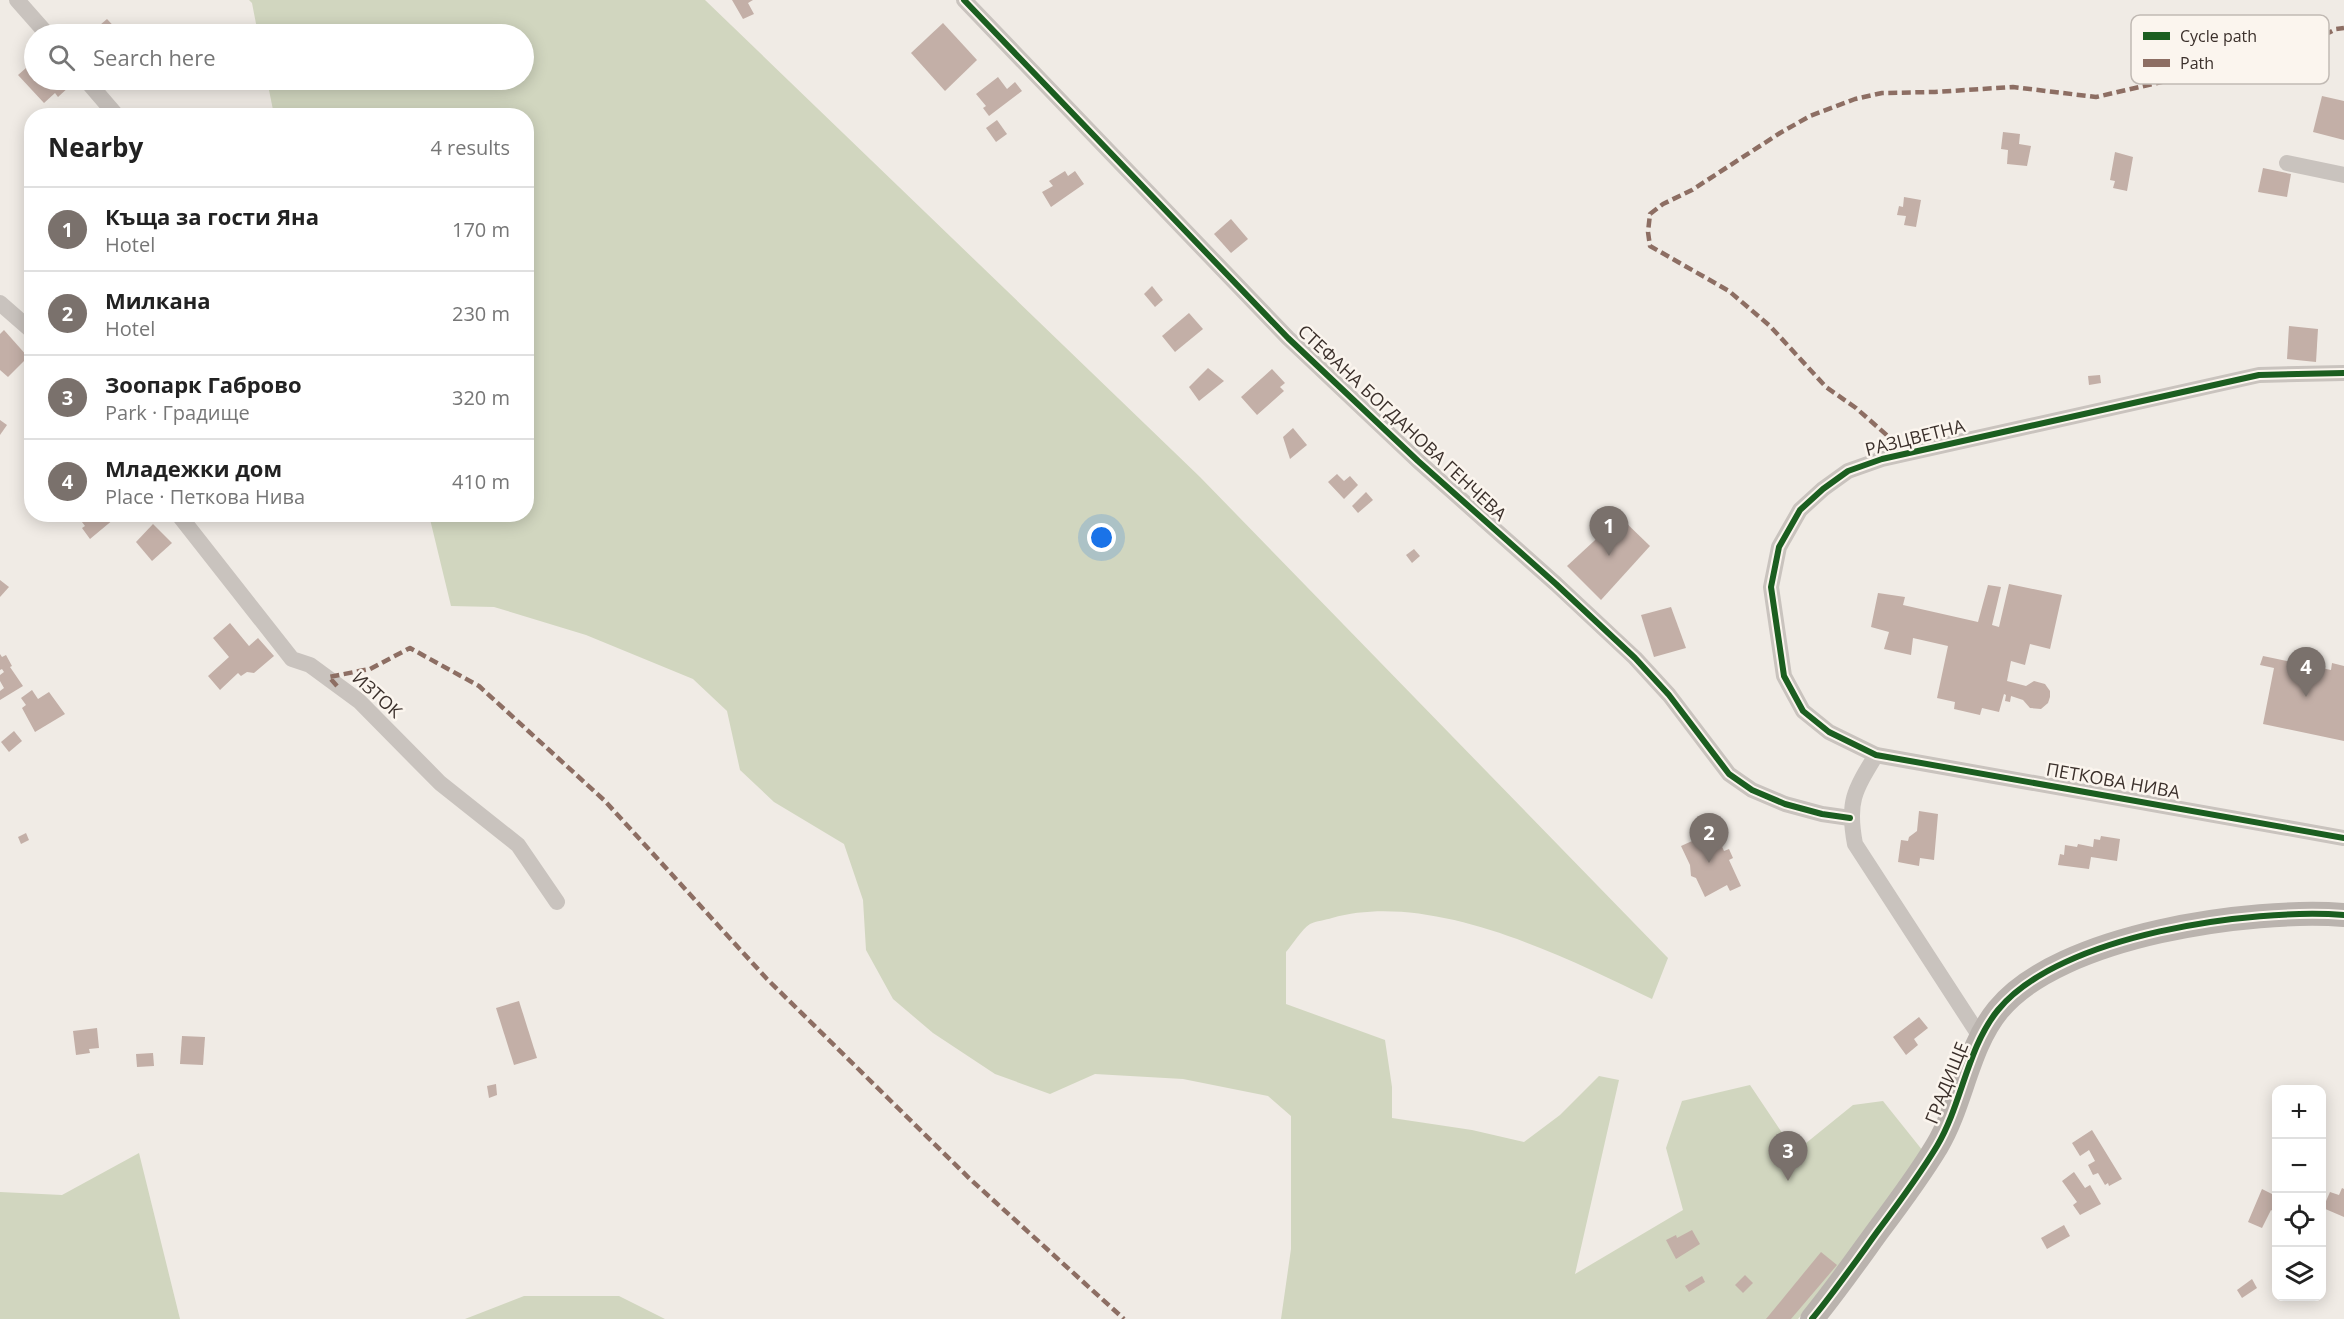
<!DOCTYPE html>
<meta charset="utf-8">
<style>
body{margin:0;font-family:"Open Sans",sans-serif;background:#f2f2f2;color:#222}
.controls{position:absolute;right:18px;bottom:18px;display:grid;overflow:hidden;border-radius:12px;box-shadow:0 3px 15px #0003}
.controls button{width:54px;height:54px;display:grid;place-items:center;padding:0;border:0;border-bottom:2px solid #e0e0e0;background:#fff;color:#222;font:30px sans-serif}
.you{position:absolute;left:1102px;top:538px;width:21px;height:21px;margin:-15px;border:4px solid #fff;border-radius:50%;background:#1a73e8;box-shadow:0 0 0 9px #1a73e833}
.badge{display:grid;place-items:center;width:39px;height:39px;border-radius:50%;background:#7a716c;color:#fff;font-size:20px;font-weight:700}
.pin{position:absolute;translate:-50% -50px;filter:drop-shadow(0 2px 3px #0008)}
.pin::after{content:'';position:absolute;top:32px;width:21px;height:18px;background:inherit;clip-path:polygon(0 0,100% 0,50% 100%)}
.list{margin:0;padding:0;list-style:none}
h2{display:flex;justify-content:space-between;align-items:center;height:78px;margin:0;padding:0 24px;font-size:26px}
h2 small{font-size:20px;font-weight:400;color:#767676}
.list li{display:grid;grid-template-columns:39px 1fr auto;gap:18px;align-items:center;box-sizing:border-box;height:84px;padding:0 24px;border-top:2px solid #e0e0e0}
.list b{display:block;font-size:22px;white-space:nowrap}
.list p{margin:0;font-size:20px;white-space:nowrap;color:#767676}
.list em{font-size:20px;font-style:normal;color:#767676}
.icon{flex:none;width:33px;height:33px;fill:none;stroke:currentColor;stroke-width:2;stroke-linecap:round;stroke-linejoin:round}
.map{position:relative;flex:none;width:2344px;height:1319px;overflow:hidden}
.search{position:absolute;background:#fff;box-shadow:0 3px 15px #0003;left:24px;top:24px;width:510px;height:66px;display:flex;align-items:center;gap:15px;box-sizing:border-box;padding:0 21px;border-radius:33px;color:#767676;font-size:22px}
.panel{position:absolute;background:#fff;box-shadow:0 3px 15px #0003;left:24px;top:108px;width:510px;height:414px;border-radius:24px}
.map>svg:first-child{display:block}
.green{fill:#d1d6bf}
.building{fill:#c3afa7}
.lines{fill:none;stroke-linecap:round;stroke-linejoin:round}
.street{stroke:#c9c3be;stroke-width:16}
.secondary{stroke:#bab3ae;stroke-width:24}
.quiet{stroke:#8d6e63;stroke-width:4.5;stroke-dasharray:9 4.5;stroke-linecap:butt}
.cycleway-casing{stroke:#fbf5ee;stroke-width:10}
.cycleway{stroke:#1b5e20;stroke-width:6}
.labels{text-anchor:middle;stroke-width:5;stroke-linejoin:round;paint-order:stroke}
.street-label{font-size:18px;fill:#3b302b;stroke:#fbf5ee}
.key{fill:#fbf5ee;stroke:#c1bab4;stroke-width:1.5}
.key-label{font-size:16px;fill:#3b302b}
</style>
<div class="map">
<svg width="2344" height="1319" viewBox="0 0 2344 1319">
<rect width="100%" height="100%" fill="#f0ebe5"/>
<g class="green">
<path d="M249 0H705L1200 477 1668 958 1652 999C1564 956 1431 890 1332 918 1326 920 1316 921 1310 924 1301 930 1293 944 1286 952V1004L1385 1040 1392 1087V1118L1472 1130 1524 1142 1560 1115 1599 1076 1619 1080 1575 1274 1683 1210 1666 1148 1682 1101 1750 1085 1795 1152 1853 1105 1883 1101 1923 1151 1843 1264 1798 1319H1281L1291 1249V1116L1268 1096 1183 1079 1095 1074 1050 1094 995 1074 933 1033 893 999 866 950 863 900 844 844 774 802 740 770 727 711 693 679 586 635 494 607 451 606 429 515 526 514V116L274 115 267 80H524V34H258L252 3Z"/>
<path d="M139 1153 180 1319H0V1192L62 1195Z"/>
<path d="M524 1296H619L665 1319H465Z"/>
</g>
<g class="building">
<path d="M732 0H753L748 3 754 14 743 19Z"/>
<path d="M107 19 121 34H90L93 31Z"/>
<path d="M943 23 977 60 945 91 911 53Z"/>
<path d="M34 61V80H64L70 86 58 97 55 93 44 103 18 75Z"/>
<path d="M998 77 1007 89 1015 82 1022 91 989 116 983 108 986 106 976 94Z"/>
<path d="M2322 96 2344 101V140L2313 132Z"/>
<path d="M997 120 1007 134 996 142 986 128Z"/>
<path d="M2003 132 2020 134 2019 144 2031 146 2027 166 2007 164 2008 150 2001 149Z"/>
<path d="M2115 152 2133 157 2127 191 2113 188 2115 181 2110 180Z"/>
<path d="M2263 168 2291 174 2287 197 2258 192Z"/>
<path d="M1065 171 1068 176 1075 171 1084 184 1051 207 1042 192 1053 186 1049 181Z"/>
<path d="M1904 197 1921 200 1916 227 1904 225 1906 216 1897 215 1899 206 1903 207Z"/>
<path d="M1231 219 1248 239 1231 253 1214 234Z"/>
<path d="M32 251V272H28L25 252Z"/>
<path d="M1152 286 1163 300 1155 307 1144 294Z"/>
<path d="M1189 313 1203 329 1175 352 1162 336Z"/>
<path d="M2289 326 2318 329 2316 362 2287 359Z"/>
<path d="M4 330 28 357 8 377 0 370V334Z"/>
<path d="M1208 368 1224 381 1199 401 1189 387Z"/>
<path d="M1272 369 1285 383 1280 387 1284 391 1257 415 1241 397Z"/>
<path d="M2100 375 2101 383 2089 385 2088 376Z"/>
<path d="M0 420 7 425 0 435Z"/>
<path d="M1293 428 1307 445 1290 459 1283 437Z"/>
<path d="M1337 474 1344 481 1350 476 1358 485 1344 499 1328 482Z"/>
<path d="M1366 492 1373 500 1358 513 1352 506Z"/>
<path d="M76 514H120L90 539 82 528 85 526Z"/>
<path d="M1620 517 1650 546 1601 600 1567 566Z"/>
<path d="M153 524 172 543 152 561 136 542Z"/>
<path d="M1414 549 1420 556 1412 563 1406 555Z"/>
<path d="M0 580 9 587 0 597Z"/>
<path d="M2009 584 2062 595 2050 649 2030 644 2025 665 2011 661 2007 681 2026 686 2034 681 2045 684 2050 691V697L2048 703 2041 709 2030 708 2023 700 2011 696 2010 702 2005 701 2006 695 2004 694 1999 712 1982 708 1980 715 1954 709 1955 702 1937 698 1948 646 1913 638 1911 655 1884 649 1889 632 1871 627 1878 593 1905 597 1903 605 1978 622 1988 585 2001 587 1992 625 1999 627Z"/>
<path d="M1671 607 1686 648 1654 657 1641 615Z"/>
<path d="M230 623 249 646 258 638 274 656 254 673 247 672 241 676 238 673 220 690 208 676 229 657 213 638Z"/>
<path d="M0 654 2 657 6 655 12 666 10 667 23 686 0 700V691L4 688 0 681V675L4 672 2 669 0 670Z"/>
<path d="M2263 656 2331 670 2332 663 2344 666V741L2263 724 2274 668 2260 665Z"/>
<path d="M32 690 38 699 49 692 65 714 35 732 22 708 26 705 21 698Z"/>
<path d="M14 731 22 741 9 752 1 742Z"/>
<path d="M1919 811 1938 814 1934 860 1920 858 1919 866 1898 862 1901 840 1908 841 1909 837 1917 831Z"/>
<path d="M1712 825 1724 851 1729 849 1733 858 1729 860 1741 886 1730 891 1727 885 1705 897 1696 878 1691 876 1690 865 1681 846 1701 837H1704L1701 831Z"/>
<path d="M26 833 29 840 21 844 18 837Z"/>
<path d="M2101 836 2120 839 2117 861 2091 857 2089 869 2058 865 2060 854 2064 855 2065 845 2077 847 2078 844 2093 847 2094 839 2100 840Z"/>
<path d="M519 1001 537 1058 514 1065 496 1008Z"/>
<path d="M1919 1017 1928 1028 1914 1039 1918 1045 1906 1055 1893 1037Z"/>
<path d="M97 1028 99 1048 89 1049 90 1053 76 1055 73 1031Z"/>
<path d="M182 1036 205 1037 203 1065 180 1064Z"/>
<path d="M153 1053 154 1066 137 1067 136 1054Z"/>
<path d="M496 1084 497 1095 489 1098 487 1086Z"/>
<path d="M2092 1130 2122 1179 2109 1186 2108 1183 2105 1185 2098 1173 2093 1175 2088 1165 2095 1161 2089 1150 2080 1156 2072 1143Z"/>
<path d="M2074 1172 2085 1188 2090 1185 2101 1204 2080 1215 2073 1205 2077 1202 2062 1181Z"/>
<path d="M2342 1188 2344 1189V1217L2323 1208 2330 1192 2339 1195Z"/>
<path d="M2262 1189 2276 1196V1213L2271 1210 2262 1228 2248 1222Z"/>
<path d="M2064 1225 2070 1236 2047 1249 2041 1238Z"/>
<path d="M1692 1230 1700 1244 1676 1259 1666 1240 1676 1235 1677 1238Z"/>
<path d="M1821 1252 1837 1265 1791 1319H1766Z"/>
<path d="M1745 1275 1753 1283 1743 1293 1735 1285Z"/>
<path d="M1702 1276 1705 1282 1689 1292 1685 1286Z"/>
<path d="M2252 1279 2257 1288 2242 1298 2237 1290Z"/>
</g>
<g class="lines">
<g class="street">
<path d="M17 0 47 34"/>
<path d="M964 0 1288 338 1418 461 1556 584 1635 658 1669 695 1729 774 1752 790 1785 804 1822 814 1850 818"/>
<path d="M86 80 117 116"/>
<path d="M2287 163 2344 175"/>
<path d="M0 303 32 331"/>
<path d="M2344 373 2259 375 1882 459 1848 471 1823 489 1800 510 1779 547 1771 587 1784 676 1803 711 1829 732 1876 755 2344 838"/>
<path d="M178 514 292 659 310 665 359 701 440 783 518 845 557 902"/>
<path d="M1876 755C1854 791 1847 802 1855 844L1981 1038"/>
</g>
<path class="secondary" d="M1812 1319C1835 1291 1856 1261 1877 1232 1898 1204 1919 1176 1937 1146 1962 1104 1967 1048 1998 1010 2060 934 2252 908 2344 915"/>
<g class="quiet">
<path d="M1907 453 1856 408 1826 387 1770 326 1729 291 1650 246 1648 232 1650 214 1663 204 1692 190 1780 133 1810 116 1855 99 1882 93 1935 92 2013 87 2096 97 2231 66 2304 45 2336 29 2344 28"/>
<path d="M337 686 329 677 370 669 410 648 479 686 605 801 767 979 970 1179 1124 1319"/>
</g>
<defs>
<g id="cycleway">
<path d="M964 0 1288 338 1418 461 1556 584 1635 658 1669 695 1729 774 1752 790 1785 804 1822 814 1850 818"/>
<path d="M2344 373 2259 375 1882 459 1848 471 1823 489 1800 510 1779 547 1771 587 1784 676 1803 711 1829 732 1876 755 2344 838"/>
<path d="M1812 1319C1835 1291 1856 1261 1877 1232 1898 1204 1919 1176 1937 1146 1962 1104 1967 1048 1998 1010 2060 934 2252 908 2344 915"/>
</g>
</defs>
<use href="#cycleway" class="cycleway-casing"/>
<use href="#cycleway" class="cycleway"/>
</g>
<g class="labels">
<g class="street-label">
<text transform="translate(1402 423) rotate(43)" y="6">СТЕФАНА БОГДАНОВА ГЕНЧЕВА</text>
<text transform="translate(1915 438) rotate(-14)" y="6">РАЗЦВЕТНА</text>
<text transform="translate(377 695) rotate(42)" y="6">ИЗТОК</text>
<text transform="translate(2113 781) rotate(10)" y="6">ПЕТКОВА НИВА</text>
<text transform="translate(1947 1083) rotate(-68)" y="6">ГРАДИЩЕ</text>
</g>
</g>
<rect x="2131" y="15" width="198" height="69" rx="9" class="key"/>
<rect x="2143" y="32" width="27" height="8" fill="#1b5e20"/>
<rect x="2143" y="59" width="27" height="8" fill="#8d6e63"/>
<g class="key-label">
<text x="2180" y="42">Cycle path</text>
<text x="2180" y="69">Path</text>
</g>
</svg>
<div class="controls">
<button>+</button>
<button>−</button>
<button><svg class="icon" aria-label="locate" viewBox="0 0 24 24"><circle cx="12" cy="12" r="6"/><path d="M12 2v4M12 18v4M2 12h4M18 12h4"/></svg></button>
<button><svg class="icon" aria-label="layers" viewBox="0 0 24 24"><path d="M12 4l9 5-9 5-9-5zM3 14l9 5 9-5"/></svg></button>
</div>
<div class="you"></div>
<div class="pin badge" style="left:1609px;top:556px">1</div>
<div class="pin badge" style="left:1709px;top:863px">2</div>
<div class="pin badge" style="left:1788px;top:1181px">3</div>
<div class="pin badge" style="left:2306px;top:697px">4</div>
<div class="search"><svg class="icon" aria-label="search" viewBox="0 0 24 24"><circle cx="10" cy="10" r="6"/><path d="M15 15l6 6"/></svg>Search here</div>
<section class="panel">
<h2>Nearby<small>4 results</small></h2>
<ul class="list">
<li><span class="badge">1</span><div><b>Къща за гости Яна</b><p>Hotel</p></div><em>170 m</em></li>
<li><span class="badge">2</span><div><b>Милкана</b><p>Hotel</p></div><em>230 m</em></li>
<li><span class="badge">3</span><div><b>Зоопарк Габрово</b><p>Park · Градище</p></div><em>320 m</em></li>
<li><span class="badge">4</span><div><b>Младежки дом</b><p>Place · Петкова Нива</p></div><em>410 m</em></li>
</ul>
</section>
</div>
